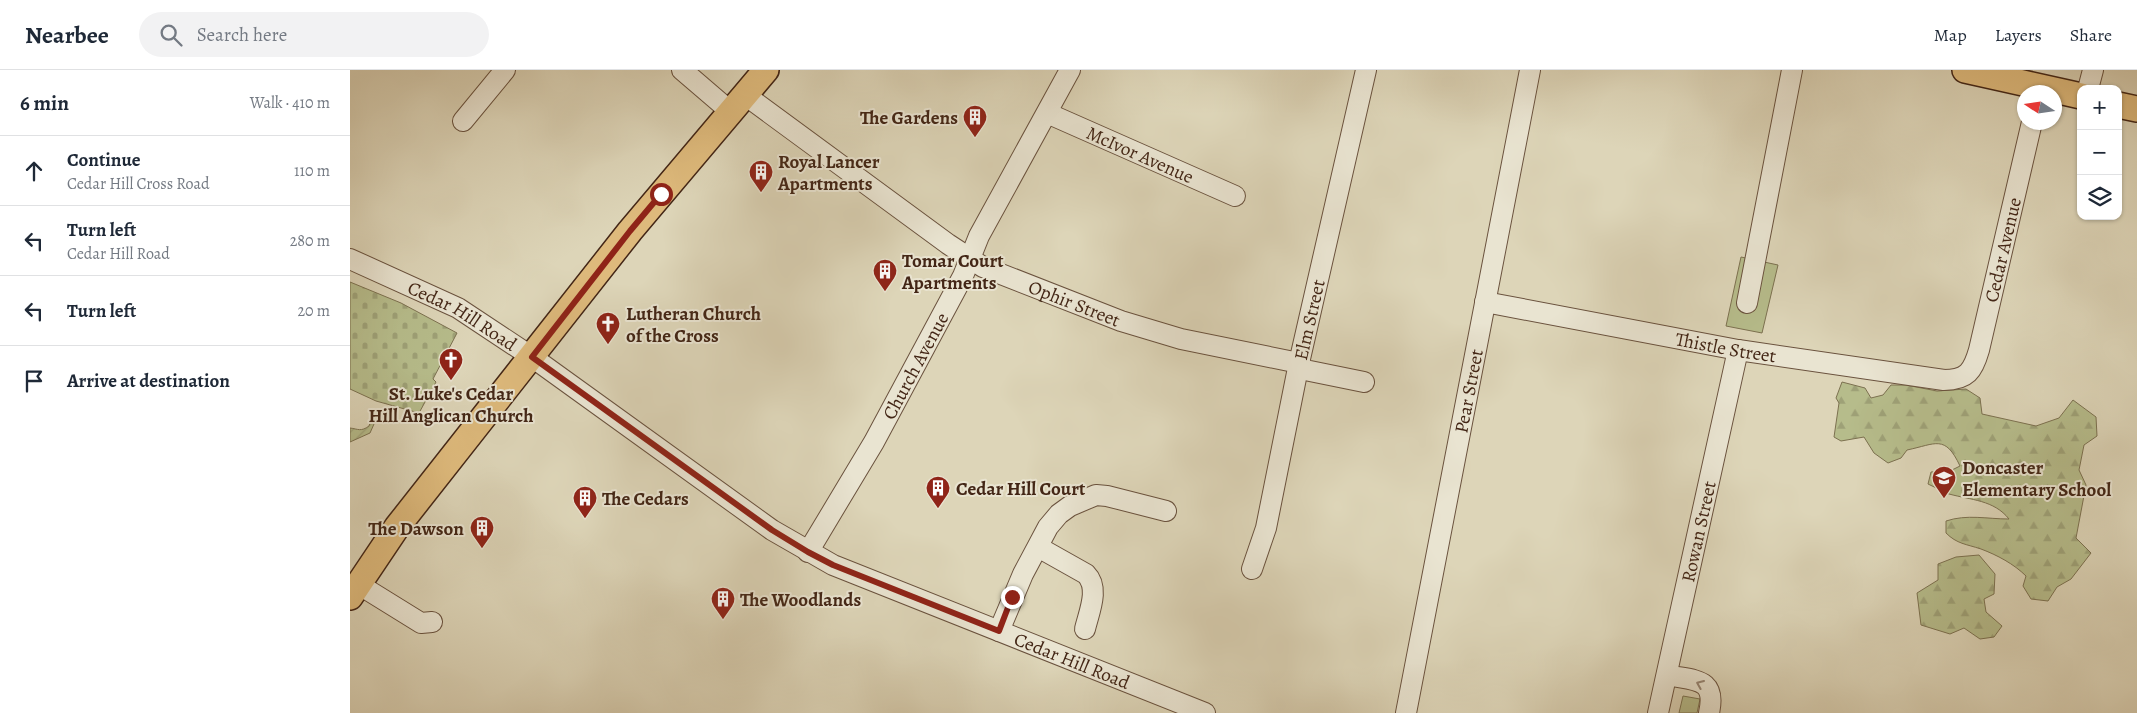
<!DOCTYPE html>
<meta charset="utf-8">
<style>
body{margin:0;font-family:Alegreya,serif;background:#f2f2f3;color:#1f2937}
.controls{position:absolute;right:15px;top:15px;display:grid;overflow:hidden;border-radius:10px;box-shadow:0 1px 4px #0004}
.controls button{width:45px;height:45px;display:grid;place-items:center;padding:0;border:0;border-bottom:1px solid #e0e1e3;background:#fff;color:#1f2937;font:25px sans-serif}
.compass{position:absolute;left:1667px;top:15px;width:45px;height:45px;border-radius:50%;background:#fff;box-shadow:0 1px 4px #0004;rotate:282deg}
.stop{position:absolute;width:15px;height:15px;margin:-11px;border:4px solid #8f2418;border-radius:50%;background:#fff}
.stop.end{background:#8f2418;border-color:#fff;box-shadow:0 1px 5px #0008}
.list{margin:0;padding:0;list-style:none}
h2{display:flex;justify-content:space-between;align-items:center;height:65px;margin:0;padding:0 20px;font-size:21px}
h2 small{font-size:16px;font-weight:400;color:#747a83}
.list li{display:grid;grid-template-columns:32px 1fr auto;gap:15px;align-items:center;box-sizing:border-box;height:70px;padding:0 20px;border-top:1px solid #e0e1e3}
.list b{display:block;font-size:19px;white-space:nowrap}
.list p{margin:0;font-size:16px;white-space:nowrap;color:#747a83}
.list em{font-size:16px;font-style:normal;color:#747a83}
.icon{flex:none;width:28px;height:28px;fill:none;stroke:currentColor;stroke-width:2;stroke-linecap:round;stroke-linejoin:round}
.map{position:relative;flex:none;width:1787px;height:643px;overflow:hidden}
header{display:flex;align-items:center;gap:30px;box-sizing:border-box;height:70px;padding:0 25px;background:#fff;border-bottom:1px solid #e0e1e3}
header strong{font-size:24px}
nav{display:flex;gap:28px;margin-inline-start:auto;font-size:18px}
.search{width:350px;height:45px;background:#f2f2f3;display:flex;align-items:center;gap:12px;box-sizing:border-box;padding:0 18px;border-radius:28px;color:#747a83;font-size:19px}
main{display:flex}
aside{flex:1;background:#fff}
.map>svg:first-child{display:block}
.forest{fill:url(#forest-firs);stroke:#7c7150}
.cemetery{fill:url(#cemetery-stones);stroke:#7c7150}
.park{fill:#b6bc8b;stroke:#7c7150}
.garden{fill:url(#garden-furrows);stroke:#7c7150}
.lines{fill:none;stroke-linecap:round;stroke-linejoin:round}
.minor-casing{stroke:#6a523e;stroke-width:22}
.major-casing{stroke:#432616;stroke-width:28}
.minor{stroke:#e9e4d1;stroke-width:20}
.major{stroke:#deba7c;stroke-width:25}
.oneway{stroke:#968574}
.route{stroke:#8f2418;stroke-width:6}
.labels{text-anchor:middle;stroke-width:4;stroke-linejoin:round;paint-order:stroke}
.poi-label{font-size:19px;font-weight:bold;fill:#432616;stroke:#e9e4d1;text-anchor:start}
.street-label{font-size:19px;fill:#432616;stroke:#e9e4d1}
</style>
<header>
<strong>Nearbee</strong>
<div class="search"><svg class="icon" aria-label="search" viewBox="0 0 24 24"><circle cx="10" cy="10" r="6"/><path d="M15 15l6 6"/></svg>Search here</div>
<nav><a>Map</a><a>Layers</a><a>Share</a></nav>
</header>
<main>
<aside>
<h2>6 min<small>Walk · 410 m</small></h2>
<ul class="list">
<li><svg class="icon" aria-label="ahead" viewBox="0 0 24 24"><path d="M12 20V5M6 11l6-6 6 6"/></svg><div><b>Continue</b><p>Cedar Hill Cross Road</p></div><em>110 m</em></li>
<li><svg class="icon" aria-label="left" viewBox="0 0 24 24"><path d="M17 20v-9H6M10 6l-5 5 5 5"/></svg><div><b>Turn left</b><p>Cedar Hill Road</p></div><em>280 m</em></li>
<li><svg class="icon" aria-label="left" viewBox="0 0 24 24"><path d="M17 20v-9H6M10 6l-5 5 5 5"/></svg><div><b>Turn left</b></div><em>20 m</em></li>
<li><svg class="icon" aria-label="arrive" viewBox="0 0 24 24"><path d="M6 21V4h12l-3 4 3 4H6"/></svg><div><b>Arrive at destination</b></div></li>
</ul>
</aside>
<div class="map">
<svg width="1787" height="643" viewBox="0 0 1787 643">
<defs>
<pattern id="forest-firs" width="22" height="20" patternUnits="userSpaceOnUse" patternTransform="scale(1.25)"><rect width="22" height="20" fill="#b6bc8b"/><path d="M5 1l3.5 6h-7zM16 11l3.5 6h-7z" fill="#9ea177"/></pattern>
<pattern id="cemetery-stones" width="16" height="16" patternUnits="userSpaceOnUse" patternTransform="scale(1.25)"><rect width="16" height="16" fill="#b6bc8b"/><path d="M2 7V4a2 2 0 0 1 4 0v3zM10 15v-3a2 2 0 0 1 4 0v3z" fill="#9ea177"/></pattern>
<pattern id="garden-furrows" width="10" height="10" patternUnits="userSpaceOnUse" patternTransform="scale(1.25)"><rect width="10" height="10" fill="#b6bc8b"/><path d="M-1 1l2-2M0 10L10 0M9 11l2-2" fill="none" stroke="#9ea177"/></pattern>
</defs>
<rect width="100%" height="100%" fill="#ddd5b8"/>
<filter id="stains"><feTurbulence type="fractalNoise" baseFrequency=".004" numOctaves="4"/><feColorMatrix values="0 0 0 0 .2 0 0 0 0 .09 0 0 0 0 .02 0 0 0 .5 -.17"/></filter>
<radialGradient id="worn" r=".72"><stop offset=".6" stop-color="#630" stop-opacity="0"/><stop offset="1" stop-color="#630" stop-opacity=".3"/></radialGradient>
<g class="forest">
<path d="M1492 312 1515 318 1521 328 1533 325 1541 315H1556L1587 321 1616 319 1630 328 1632 344 1686 356 1709 348 1723 330 1746 347 1747 366 1734 375 1729 400 1736 415 1726 468 1741 483 1721 509 1707 517 1698 531 1681 529 1673 516 1676 506C1664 494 1647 485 1631 479 1616 474 1607 474 1596 463V451C1617 444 1637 449 1659 449 1644 430 1621 430 1599 424 1592 421 1585 417 1578 414L1581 402 1600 401 1610 396C1595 364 1586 374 1557 380L1551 388 1538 393 1524 383 1514 367 1491 371 1484 367 1489 333 1486 328Z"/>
<path d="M1629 485 1645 504 1644 524 1634 529 1636 542 1652 556 1644 567 1630 569 1614 558 1600 564 1571 555 1567 523 1588 510V494L1606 487Z"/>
</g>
<path class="cemetery" d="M0 212 51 233 107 263 83 309 86 312 69 343 26 331 0 319Z"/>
<g class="park">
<path d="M1391 187 1428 195 1412 263 1376 256Z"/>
<path d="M1333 626 1350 629 1347 643H1329Z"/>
</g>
<path class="garden" d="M21 350 24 354 20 363 0 372V358C8 359 11 362 19 356Z"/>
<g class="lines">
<defs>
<g id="minor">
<path d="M332 0 381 42"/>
<path d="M1738 19 1743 0"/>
<path id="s1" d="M395 25 598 174 633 197 771 251 831 269 949 293 955 300 1014 312"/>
<path id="s2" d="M697 43 885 126"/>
<path d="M113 51 155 0"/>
<path id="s3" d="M0 189 108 238 182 287 422 460 483 495 855 643"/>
<path id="s4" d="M1135 232 1388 280 1594 310C1617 310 1623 301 1629 280L1682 52"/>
<path d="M1397 233 1442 0"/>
<path d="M688 477 736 504C750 518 739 542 735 559"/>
<path id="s5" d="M458 482 524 372 613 206 629 166 720 0"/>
<path id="s6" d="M902 499 916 458 949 293 1016 0"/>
<path d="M8 514 71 553 82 552"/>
<path d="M649 561 673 504 698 457 709 444 720 436 746 425 757 426 816 441"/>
<path d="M1317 605C1344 611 1367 607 1359 643"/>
<path id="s7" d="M1056 643 1180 0"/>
<path id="s8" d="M1308 643 1388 280"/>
</g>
<g id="major">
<path d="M1615 0 1731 26"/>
<path d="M1768 35 1787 39"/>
<path d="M0 527 47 457 280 161 416 0"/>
</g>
</defs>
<use href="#minor" class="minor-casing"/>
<use href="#major" class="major-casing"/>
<use href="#minor" class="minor"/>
<use href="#major" class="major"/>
</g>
<defs><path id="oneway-chevron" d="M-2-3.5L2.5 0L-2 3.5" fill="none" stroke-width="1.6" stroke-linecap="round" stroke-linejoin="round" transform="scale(1.25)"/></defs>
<use class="oneway" href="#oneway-chevron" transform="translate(1350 614) rotate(-157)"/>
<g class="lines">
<path class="route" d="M311 124 280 161 182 287 422 460 458 482 483 495 649 561 662 527"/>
</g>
<defs>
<symbol id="building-pin" viewBox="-11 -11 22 30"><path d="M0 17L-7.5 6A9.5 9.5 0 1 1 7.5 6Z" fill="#8f2418" stroke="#e9e4d1"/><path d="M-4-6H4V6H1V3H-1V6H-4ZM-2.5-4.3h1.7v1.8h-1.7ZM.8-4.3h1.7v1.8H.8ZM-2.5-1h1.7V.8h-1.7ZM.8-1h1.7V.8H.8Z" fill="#fff"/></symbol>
<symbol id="church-pin" viewBox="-11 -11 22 30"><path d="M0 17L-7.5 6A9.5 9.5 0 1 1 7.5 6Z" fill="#8f2418" stroke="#e9e4d1"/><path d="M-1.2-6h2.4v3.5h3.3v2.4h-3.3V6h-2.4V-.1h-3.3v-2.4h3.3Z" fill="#fff"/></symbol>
<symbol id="school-pin" viewBox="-11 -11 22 30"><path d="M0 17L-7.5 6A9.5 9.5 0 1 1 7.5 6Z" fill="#8f2418" stroke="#e9e4d1"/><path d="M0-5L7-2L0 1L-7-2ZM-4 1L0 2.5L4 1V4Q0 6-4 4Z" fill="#fff"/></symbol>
</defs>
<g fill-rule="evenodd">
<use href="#building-pin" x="611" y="33" width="28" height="38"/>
<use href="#building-pin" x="397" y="88" width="28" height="38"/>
<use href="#building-pin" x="521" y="187" width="28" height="38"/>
<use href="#church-pin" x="244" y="240" width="28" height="38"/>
<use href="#church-pin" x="87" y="276" width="28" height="38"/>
<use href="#school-pin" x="1580" y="394" width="28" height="38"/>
<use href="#building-pin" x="574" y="404" width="28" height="38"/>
<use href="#building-pin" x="221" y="414" width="28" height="38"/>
<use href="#building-pin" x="118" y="444" width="28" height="38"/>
<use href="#building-pin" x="359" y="515" width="28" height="38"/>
</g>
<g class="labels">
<g class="poi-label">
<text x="608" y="54" text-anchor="end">The Gardens</text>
<text x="428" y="98">Royal Lancer<tspan x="428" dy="22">Apartments</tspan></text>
<text x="552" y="197">Tomar Court<tspan x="552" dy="22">Apartments</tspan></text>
<text x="276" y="250">Lutheran Church<tspan x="276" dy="22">of the Cross</tspan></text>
<text x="101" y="330" text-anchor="middle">St. Luke's Cedar<tspan x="101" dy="22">Hill Anglican Church</tspan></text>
<text x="1612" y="404">Doncaster<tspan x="1612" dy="22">Elementary School</tspan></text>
<text x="606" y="425">Cedar Hill Court</text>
<text x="252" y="435">The Cedars</text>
<text x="114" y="465" text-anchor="end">The Dawson</text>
<text x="390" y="536">The Woodlands</text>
</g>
<g class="street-label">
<text dy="7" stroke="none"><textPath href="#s2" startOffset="102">McIvor Avenue</textPath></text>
<text dy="7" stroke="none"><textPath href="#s4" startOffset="620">Cedar Avenue</textPath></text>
<text dy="7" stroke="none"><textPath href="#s1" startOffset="392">Ophir Street</textPath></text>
<text dy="7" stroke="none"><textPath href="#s3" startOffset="126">Cedar Hill Road</textPath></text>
<text dy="7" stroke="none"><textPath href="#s6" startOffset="256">Elm Street</textPath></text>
<text dy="7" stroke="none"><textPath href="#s4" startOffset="245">Thistle Street</textPath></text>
<text dy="7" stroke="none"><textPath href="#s5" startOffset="215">Church Avenue</textPath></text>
<text dy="7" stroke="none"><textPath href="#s7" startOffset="328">Pear Street</textPath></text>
<text dy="7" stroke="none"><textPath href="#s8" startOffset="186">Rowan Street</textPath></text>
<text dy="7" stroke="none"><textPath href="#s3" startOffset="831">Cedar Hill Road</textPath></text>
</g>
</g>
<rect width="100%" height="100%" filter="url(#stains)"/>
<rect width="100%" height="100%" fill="url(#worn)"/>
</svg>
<div class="controls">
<button>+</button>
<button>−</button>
<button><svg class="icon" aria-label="layers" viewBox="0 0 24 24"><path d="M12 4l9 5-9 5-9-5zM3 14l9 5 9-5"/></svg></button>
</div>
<svg class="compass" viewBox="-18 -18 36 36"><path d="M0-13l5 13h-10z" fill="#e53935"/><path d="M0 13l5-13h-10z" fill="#747a83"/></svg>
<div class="stop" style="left:311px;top:124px"></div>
<div class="stop end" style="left:662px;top:527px"></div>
</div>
</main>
